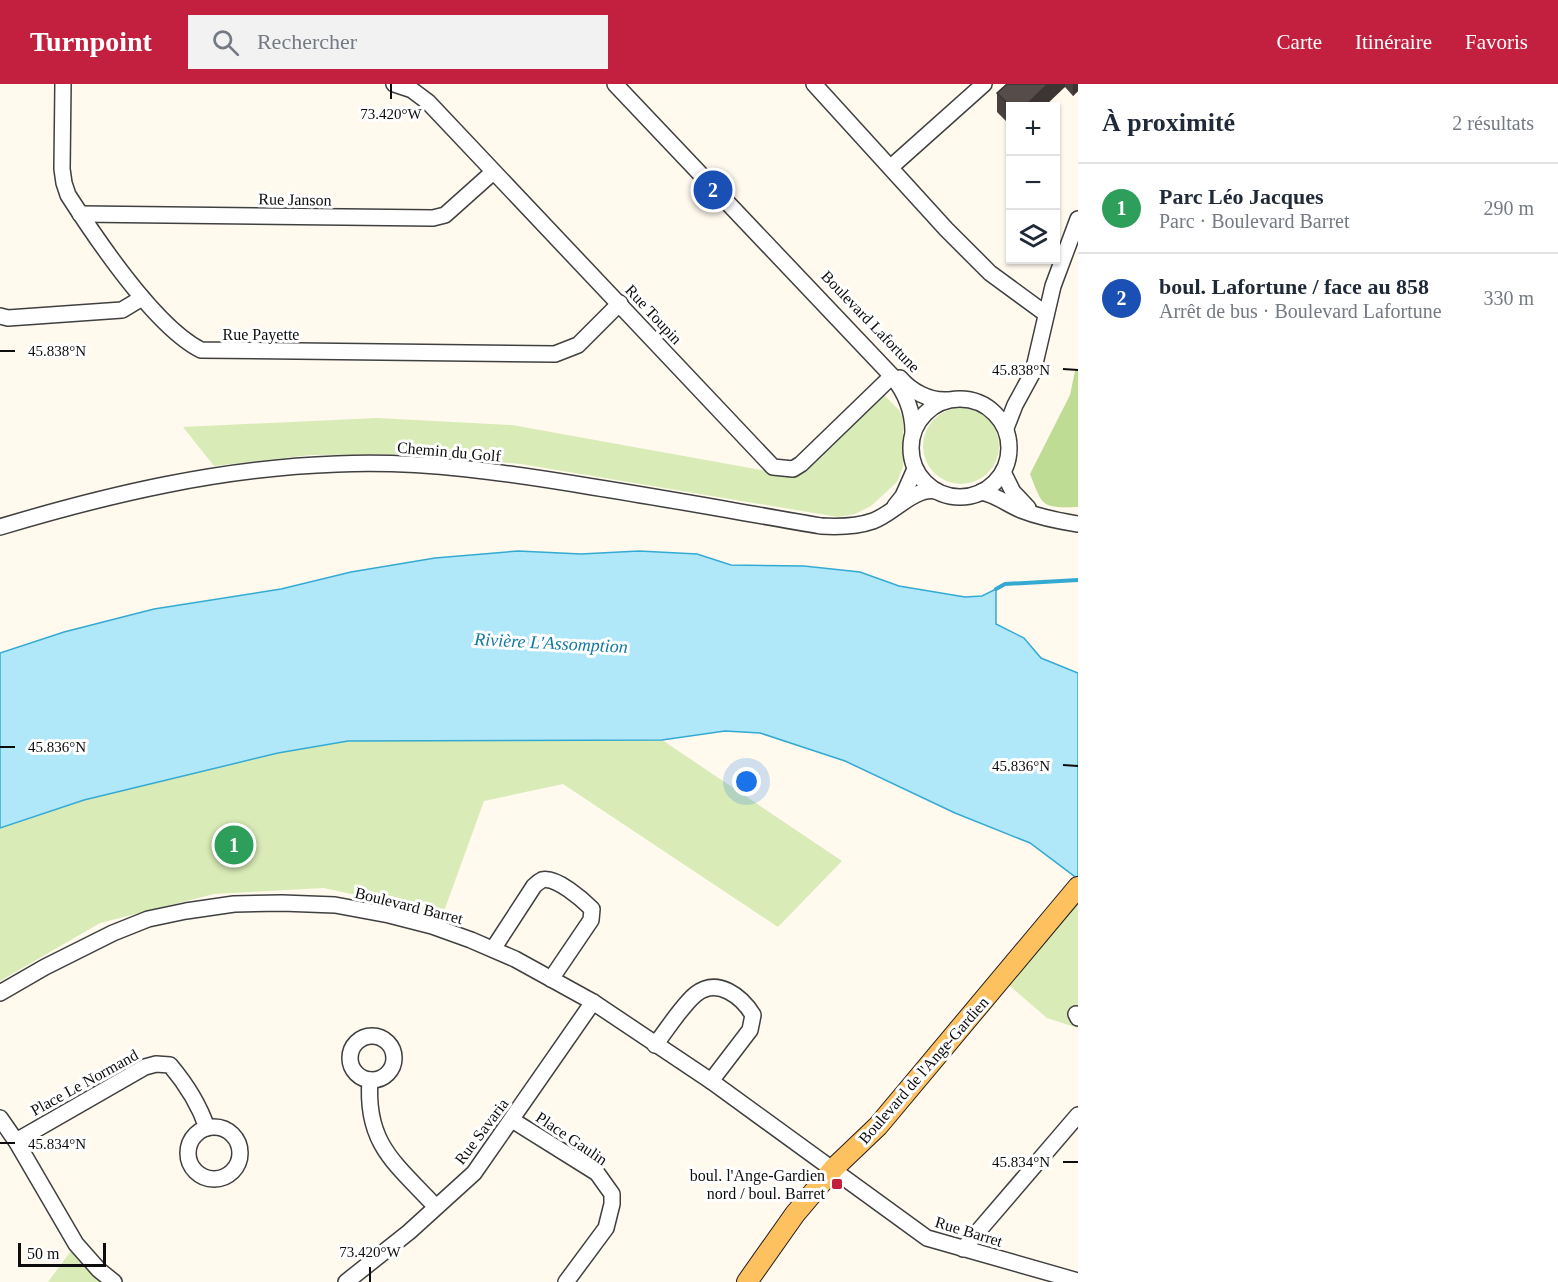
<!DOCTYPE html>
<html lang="fr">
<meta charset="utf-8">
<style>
body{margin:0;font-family:Georgia,serif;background:#f2f2f3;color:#1f2937}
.controls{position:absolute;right:18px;top:18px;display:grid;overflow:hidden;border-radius:0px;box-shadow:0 2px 4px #0004}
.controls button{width:54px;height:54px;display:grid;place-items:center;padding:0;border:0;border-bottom:2px solid #e0e1e3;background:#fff;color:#1f2937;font:30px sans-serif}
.scale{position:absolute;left:18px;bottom:15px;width:88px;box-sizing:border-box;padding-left:6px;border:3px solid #0d0d0d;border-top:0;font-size:16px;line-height:21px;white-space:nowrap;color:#0d0d0d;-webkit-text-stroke:4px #fff;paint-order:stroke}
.you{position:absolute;left:747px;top:698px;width:21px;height:21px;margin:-15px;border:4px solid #fff;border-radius:50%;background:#1a73e8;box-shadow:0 0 0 9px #1a73e833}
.badge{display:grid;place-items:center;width:39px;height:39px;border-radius:50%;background:#c3203f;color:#fff;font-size:20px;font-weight:700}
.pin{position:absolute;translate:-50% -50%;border:3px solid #fff;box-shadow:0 2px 6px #0006}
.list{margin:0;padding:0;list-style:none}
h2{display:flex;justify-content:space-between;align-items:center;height:78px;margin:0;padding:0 24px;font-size:26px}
h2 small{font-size:20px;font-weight:400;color:#747a83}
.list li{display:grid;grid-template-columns:39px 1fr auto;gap:18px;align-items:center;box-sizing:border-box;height:90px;padding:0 24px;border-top:2px solid #e0e1e3}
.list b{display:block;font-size:22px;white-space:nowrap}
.list p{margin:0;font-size:20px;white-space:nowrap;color:#747a83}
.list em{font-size:20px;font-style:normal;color:#747a83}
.icon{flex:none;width:33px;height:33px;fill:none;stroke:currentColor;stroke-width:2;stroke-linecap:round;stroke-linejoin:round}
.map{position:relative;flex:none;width:1078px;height:1198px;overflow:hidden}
header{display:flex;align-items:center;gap:36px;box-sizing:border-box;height:84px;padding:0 30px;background:#c3203f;color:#fff}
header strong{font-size:28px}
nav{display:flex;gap:33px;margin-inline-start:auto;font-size:21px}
.search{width:420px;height:54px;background:#f2f2f3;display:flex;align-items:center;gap:15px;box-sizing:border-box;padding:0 21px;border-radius:0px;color:#747a83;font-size:22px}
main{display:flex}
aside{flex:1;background:#fff}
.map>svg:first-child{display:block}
.green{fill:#d9ebb6}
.forest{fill:#bfdc94}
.water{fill:#b0e8f9;stroke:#34aad3;stroke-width:1.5}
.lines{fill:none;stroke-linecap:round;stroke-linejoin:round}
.stream{stroke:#34aad3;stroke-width:4}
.minor-casing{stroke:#404040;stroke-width:18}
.major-casing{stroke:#1e1e1e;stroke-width:22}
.minor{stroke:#fff;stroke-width:15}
.major{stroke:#fec15f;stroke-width:20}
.wall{fill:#4a413f}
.shaded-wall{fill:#3c3533}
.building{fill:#564c49;stroke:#3c3533;stroke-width:1.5}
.ticks{fill:none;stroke:#0d0d0d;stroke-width:2}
.poi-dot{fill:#c3203f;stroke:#fff;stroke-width:2}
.labels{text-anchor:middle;stroke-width:6;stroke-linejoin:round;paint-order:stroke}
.street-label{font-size:16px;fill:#0d0d0d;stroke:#fff}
.poi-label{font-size:16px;fill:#0d0d0d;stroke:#fff;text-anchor:end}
.water-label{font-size:18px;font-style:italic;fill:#1179a4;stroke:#fff}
.ticks-label{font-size:15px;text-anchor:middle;fill:#0d0d0d;stroke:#fff;stroke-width:6;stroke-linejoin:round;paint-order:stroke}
</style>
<header>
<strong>Turnpoint</strong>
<div class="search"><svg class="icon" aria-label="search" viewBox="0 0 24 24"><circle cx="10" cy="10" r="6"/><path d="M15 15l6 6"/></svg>Rechercher</div>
<nav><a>Carte</a><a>Itinéraire</a><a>Favoris</a></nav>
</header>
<main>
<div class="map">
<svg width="1078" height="1198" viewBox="0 0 1078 1198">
<rect width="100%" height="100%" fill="#fff9ee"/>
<g class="green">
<path d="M883 310 899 326 903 335V383L897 398 871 422 855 430 838 433 521 380 417 370 311 371 214 382 183 343 377 334 512 341 783 390Z"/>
<circle cx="961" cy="362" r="38"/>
<path d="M662 656 842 777 778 843 563 700 484 717 443 830 324 804 214 810 100 839 0 897V744L84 716 278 669 348 657Z"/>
<path d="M1078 814V944L1047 934 1003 896Z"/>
<path d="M76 1160 114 1198H48Z"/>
</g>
<path class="forest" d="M1078 285V423C1041 424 1043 423 1030 390L1070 311 1075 287Z"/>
<path class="water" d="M518 467 581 470 639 467 697 470 731 481 804 482 860 488 899 502 965 513 982 512 996 505V540L1024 554 1041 574 1078 589V795L1030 759 955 729 845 677 760 649 725 647 662 656 348 657 278 669 84 716 0 744V569L64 548 154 525 281 505 351 488 435 474Z"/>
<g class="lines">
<path class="stream" d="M996 505 1005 500 1078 496"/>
<defs>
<g id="minor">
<path d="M63 0 62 85 64 99 68 111C97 156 155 243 201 266L555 270 578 261 620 219"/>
<path d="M394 0 412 6 428 18 773 383 793 385 801 380 892 292"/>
<path d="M615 0 892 292C906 309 913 327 913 348"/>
<path d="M814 0 946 145 990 189 1046 230"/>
<path d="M891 83 984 0"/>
<path d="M80 130 433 134 445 131 492 89"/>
<path d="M0 232 8 234 122 226 142 214"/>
<path d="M900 294C911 307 929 317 947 316"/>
<circle cx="960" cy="364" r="49"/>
<path d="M1006 344 1015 321 1033 288 1053 202 1078 135"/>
<path d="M1003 388 1013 408 1028 424"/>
<path d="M981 408C996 411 1007 420 1021 426 1039 433 1059 437 1078 440"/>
<path d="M895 422 903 412 915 385"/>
<path d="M0 443C110 410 221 384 337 380 423 376 509 389 593 403 669 415 745 429 821 442 838 443 856 443 873 437 893 430 914 403 936 407"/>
<path d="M493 865 534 802C536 800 540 797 542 796 556 792 583 816 592 825L591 836 551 895"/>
<path d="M0 909 45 883 113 849 148 835 186 827 234 820 282 819 335 821 389 831 432 842 471 856 515 875 593 918 711 997 927 1154 1078 1197"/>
<path d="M1076 930 1078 934"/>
<circle cx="372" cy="974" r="22"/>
<path d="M655 961C666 947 683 920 696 910 718 893 742 913 753 931L750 946 711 997"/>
<path d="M370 996C365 1060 396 1080 436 1123"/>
<path d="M0 1034 16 1057 76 1160 99 1186 114 1198"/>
<path d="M512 1036 597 1089 612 1110V1120L606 1144 566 1198"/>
<circle cx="214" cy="1069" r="26"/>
<path d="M16 1057 145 983 156 980 170 981C186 1000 199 1020 207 1044"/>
<path d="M963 1165 1078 1031"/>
<path d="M346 1198 409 1148 474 1089 593 918"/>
</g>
<path id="major" d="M747 1198 795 1130 834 1084 878 1042 1078 803"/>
</defs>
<use href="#minor" class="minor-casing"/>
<use href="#major" class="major-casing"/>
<use href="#minor" class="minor"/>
<use href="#major" class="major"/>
</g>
<path class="wall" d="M1007 0H1078V7L1073 12 1065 3 1011 22V42L997 28V9Z"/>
<g class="shaded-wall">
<path d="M1048 0H1065V3L1045 22H1025Z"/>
<path d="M1073 0H1078V7L1073 12Z"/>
</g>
<path class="building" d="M1007 0H1048L1025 22 1011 23 997 9Z"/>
<path class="ticks" d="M391 15V0M0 267H15M1063 285 1078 286M0 663H15M1063 681 1078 682M0 1059H15M1063 1078H1078M370 1198V1183"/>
<rect class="poi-dot" x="831" y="1094" width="12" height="12" rx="3"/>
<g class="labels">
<g class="street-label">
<text transform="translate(295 115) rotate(1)" y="6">Rue Janson</text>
<text transform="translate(654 230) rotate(47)" y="6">Rue Toupin</text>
<text transform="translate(871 237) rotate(46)" y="6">Boulevard Lafortune</text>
<text x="261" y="256">Rue Payette</text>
<text transform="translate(449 367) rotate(5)" y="6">Chemin du Golf</text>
<text transform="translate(409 821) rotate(14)" y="6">Boulevard Barret</text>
<text transform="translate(923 986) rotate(-49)" y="6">Boulevard de l'Ange-Gardien</text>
<text transform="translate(84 998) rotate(-29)" y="6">Place Le Normand</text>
<text transform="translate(481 1047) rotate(-53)" y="6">Rue Savaria</text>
<text transform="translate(572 1054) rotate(34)" y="6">Place Gaulin</text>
<text transform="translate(969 1147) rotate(17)" y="6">Rue Barret</text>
</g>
<g class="poi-label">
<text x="825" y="1097">boul. l'Ange-Gardien<tspan x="825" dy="18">nord / boul. Barret</tspan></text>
</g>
<g class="water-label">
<text transform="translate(551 559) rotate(3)" y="6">Rivière L'Assomption</text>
</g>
</g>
<g class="ticks-label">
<text x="391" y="35">73.420°W</text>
<text x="57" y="272">45.838°N</text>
<text x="1021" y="291">45.838°N</text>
<text x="57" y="668">45.836°N</text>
<text x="1021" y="687">45.836°N</text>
<text x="57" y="1065">45.834°N</text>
<text x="1021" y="1083">45.834°N</text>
<text x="370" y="1173">73.420°W</text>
</g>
</svg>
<div class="controls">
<button>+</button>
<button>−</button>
<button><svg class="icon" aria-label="layers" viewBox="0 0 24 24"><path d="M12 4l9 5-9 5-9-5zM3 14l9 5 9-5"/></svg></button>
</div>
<div class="scale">50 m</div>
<div class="you"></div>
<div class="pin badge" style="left:234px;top:761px;background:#2e9e5b">1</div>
<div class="pin badge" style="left:713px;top:106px;background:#1a4fb4">2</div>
</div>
<aside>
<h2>À proximité<small>2 résultats</small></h2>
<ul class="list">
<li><span class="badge" style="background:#2e9e5b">1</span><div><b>Parc Léo Jacques</b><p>Parc · Boulevard Barret</p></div><em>290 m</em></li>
<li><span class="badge" style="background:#1a4fb4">2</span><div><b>boul. Lafortune / face au 858</b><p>Arrêt de bus · Boulevard Lafortune</p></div><em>330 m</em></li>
</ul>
</aside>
</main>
